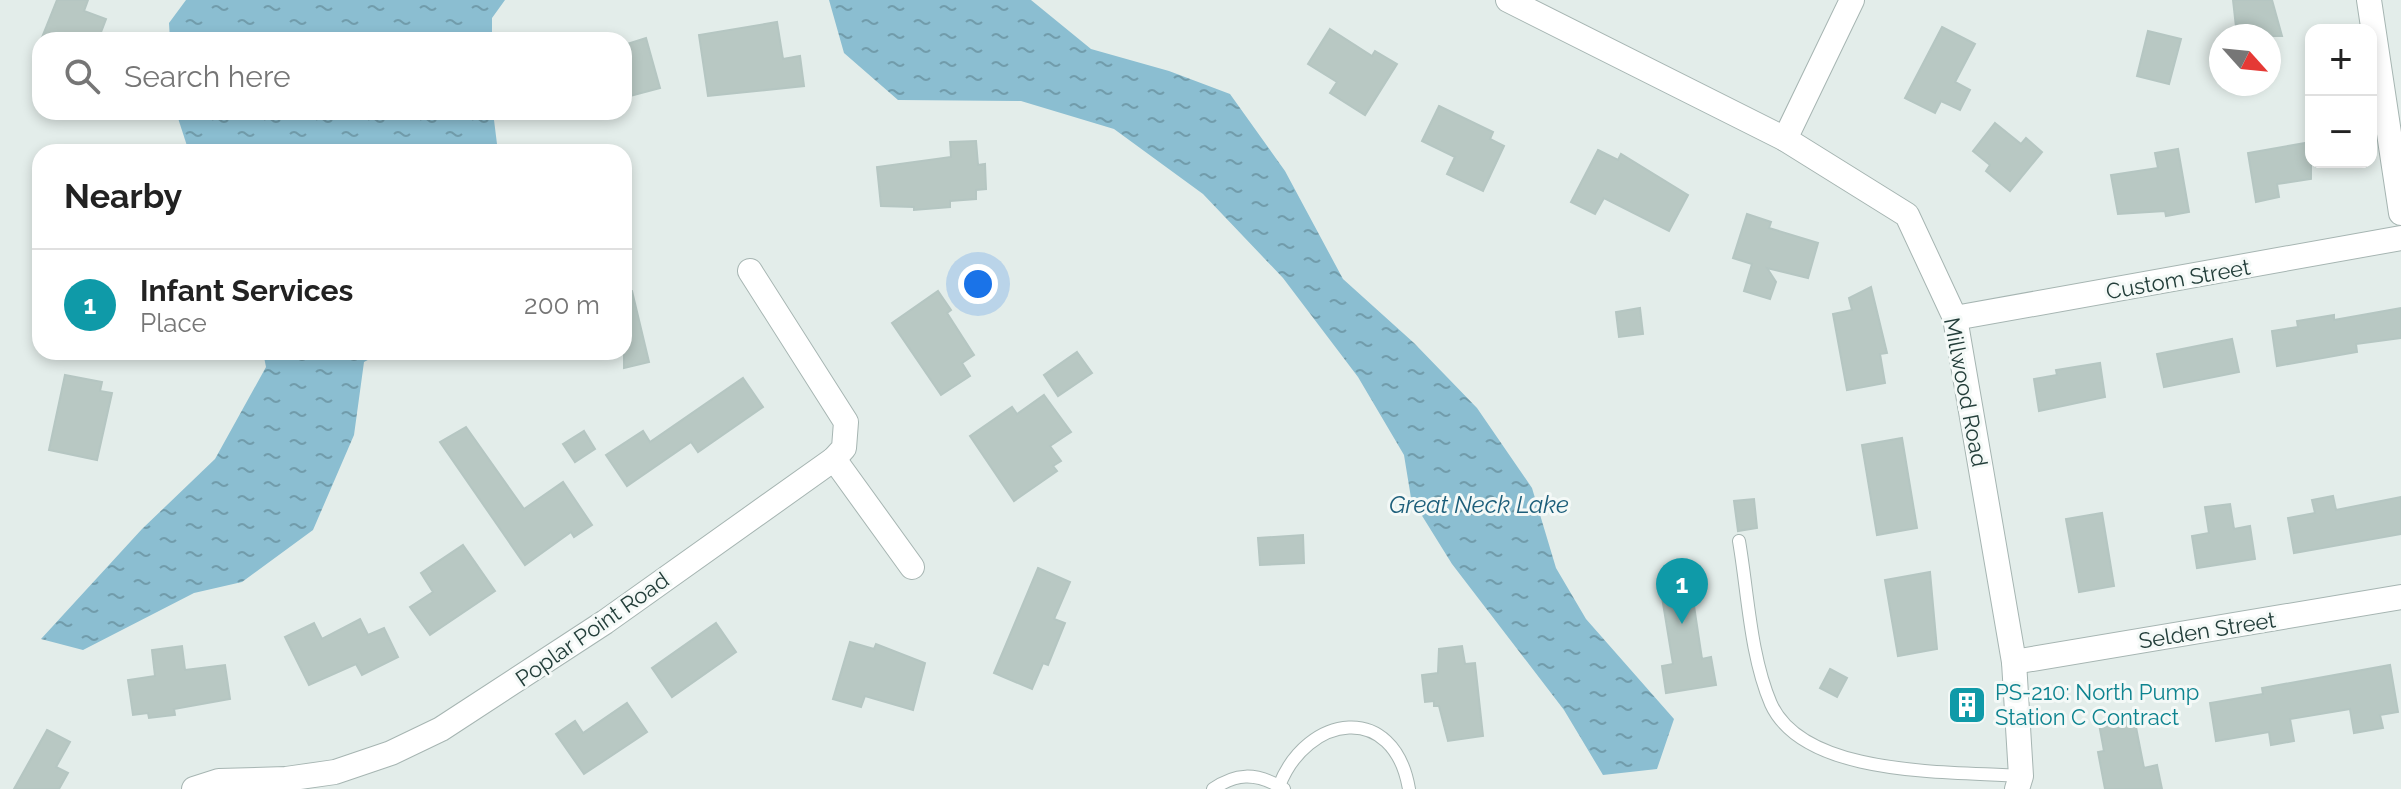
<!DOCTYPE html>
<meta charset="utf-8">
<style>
body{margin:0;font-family:Raleway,sans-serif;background:#f2f2f2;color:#222}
.controls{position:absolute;right:24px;top:24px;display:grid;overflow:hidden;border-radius:16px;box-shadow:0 4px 12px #0003}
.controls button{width:72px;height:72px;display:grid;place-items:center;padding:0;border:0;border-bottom:2px solid #e0e0e0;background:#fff;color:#222;font:40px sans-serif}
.compass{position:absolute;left:2209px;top:24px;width:72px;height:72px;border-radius:50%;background:#fff;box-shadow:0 4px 12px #0003;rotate:117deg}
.you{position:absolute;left:978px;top:284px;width:28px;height:28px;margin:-20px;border:6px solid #fff;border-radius:50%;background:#1a73e8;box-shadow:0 0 0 12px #1a73e833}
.badge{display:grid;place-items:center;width:52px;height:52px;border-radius:50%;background:#7f553c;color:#fff;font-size:26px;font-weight:700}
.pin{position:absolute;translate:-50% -66px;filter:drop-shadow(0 2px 4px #0008)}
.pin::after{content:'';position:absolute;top:42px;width:28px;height:24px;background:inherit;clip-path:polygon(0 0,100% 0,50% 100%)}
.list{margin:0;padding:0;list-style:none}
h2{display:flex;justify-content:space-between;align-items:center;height:104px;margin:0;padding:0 32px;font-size:34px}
h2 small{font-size:26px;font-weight:400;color:#767676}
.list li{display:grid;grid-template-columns:52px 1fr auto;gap:24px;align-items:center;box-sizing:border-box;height:112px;padding:0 32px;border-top:2px solid #e0e0e0}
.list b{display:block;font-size:30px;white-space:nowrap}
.list p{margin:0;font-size:26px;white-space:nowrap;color:#767676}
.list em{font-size:26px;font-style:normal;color:#767676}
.icon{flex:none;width:44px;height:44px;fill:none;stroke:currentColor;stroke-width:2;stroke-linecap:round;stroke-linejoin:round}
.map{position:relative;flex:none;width:2401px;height:789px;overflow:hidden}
.search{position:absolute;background:#fff;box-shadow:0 4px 12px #0003;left:32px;top:32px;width:600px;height:88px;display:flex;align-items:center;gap:20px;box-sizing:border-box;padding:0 28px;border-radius:24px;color:#767676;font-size:30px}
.panel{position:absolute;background:#fff;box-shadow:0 4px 12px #0003;left:32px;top:144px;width:600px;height:216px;border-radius:24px}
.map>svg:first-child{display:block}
.water{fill:url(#water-ripples)}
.building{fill:#b8c8c3;stroke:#b5c6c2;stroke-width:2}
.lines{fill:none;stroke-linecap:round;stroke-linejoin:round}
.lane-casing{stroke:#a6b5b2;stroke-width:14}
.street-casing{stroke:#a6b5b2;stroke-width:26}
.lane{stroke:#fff;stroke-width:12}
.street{stroke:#fff;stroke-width:24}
.labels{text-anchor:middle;stroke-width:6;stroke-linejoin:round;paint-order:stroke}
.street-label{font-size:22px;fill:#233e3a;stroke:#f4f9f7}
.culture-label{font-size:22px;fill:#0d838f;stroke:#f4f9f7;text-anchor:start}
.water-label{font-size:24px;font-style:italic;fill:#1c5e7a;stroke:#f4f9f7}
</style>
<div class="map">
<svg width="2401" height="789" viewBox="0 0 2401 789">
<defs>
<pattern id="water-ripples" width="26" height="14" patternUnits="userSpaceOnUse" patternTransform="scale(2)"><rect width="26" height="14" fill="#8bbed1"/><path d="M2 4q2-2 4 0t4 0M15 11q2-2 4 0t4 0" fill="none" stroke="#719cab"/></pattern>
</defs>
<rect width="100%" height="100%" fill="#e3edea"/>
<g class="water">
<path d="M186 0H505L492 18V40H170L169 23Z"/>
<path d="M829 0H1031L1091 49 1169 71 1230 94 1285 171 1343 279 1414 343 1477 408 1532 488 1556 568 1586 619 1674 719 1657 769 1603 775 1564 710 1452 564 1411 498 1404 455 1358 377 1283 278 1203 194 1114 129 1021 101 898 100 844 53Z"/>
<path d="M176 112H493L498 152H189Z"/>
<path d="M263 352H383L364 362 354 435 313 530 242 582 194 593 83 650 41 639 142 529 215 459 266 367Z"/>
</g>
<g class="building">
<path d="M57 0H88L84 11 106 19 98 40H41Z"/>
<path d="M2233 0H2272L2282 36H2237Z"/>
<path d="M777 22 783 59 800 56 804 86 708 96 699 35Z"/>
<path d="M1942 27 1975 44 1955 82 1970 90 1960 110 1941 101 1935 113 1905 98Z"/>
<path d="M1330 29 1372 56 1375 51 1397 64 1365 115 1330 93 1337 82 1308 64Z"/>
<path d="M2148 31 2181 39 2169 84 2137 76Z"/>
<path d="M646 38 660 88 630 96 628 87 624 88V45Z"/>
<path d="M1439 106 1493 132 1490 139 1504 146 1483 191 1447 174 1455 157 1422 141Z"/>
<path d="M1995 123 2021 144 2026 138 2042 152 2010 191 1986 171 1990 165 1973 151Z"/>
<path d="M976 141 978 165 985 164 986 189 976 190V199L950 201V207L914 210V207L881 206 877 167 951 157 950 142Z"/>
<path d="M2311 142V179L2277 184 2279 197 2256 202 2248 153Z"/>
<path d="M2178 149 2189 212 2166 216 2165 211 2118 214 2111 175 2158 168 2155 153Z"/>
<path d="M1598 150 1618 160 1621 154 1688 195 1669 231 1604 198 1595 214 1571 202Z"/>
<path d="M1747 214 1771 222 1769 228 1818 243 1808 278 1767 268 1776 282 1770 299 1744 291 1752 264 1733 258Z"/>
<path d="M1871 287 1887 353 1880 354 1885 383 1847 390 1833 314 1852 310 1849 298Z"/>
<path d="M632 291 649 362 624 368V292Z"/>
<path d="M938 291 951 310 947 313 974 355 962 363 970 376 941 395 892 323Z"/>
<path d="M1640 308 1643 334 1619 337 1616 312Z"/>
<path d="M2401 308V338L2356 344 2357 352 2277 366 2272 331 2298 327 2297 321 2334 315V320Z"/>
<path d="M2232 339 2239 372 2164 387 2157 354Z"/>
<path d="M1077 352 1092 373 1058 396 1044 375Z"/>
<path d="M2100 363 2105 397 2039 411 2034 379 2057 375 2056 370Z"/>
<path d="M65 375 102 382 100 391 112 393 97 460 49 450Z"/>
<path d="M743 378 763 407 698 452 691 442 627 486 606 455 643 431 650 442Z"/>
<path d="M1044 395 1071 432 1050 446 1061 461 1053 466 1057 471 1014 501 970 436 1012 407 1017 414Z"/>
<path d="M466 427 524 509 563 482 592 525 574 537 571 532 525 565 440 442Z"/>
<path d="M584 431 595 449 575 462 563 444Z"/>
<path d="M1902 438 1917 528 1877 535 1862 445Z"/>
<path d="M2333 496 2336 510 2401 497V534L2294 553 2288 518 2315 513 2312 500Z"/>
<path d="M1754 499 1757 528 1738 531 1734 501Z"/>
<path d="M2230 504 2234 529 2250 526 2255 559 2197 568 2192 536 2209 533 2205 507Z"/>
<path d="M2102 513 2114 586 2079 592 2066 519Z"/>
<path d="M1303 535 1304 563 1260 565 1258 538Z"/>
<path d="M463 545 495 591 430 635 410 607 433 592 421 573Z"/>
<path d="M1038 568 1070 582 1054 619 1065 623 1048 665 1043 663 1032 689 994 673Z"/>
<path d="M1930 572 1937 649 1898 656 1885 580Z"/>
<path d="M1691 586 1702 659 1711 657 1716 685 1666 693 1662 666 1673 664 1661 591Z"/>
<path d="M360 619 368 635 384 628 398 657 362 675 356 664 309 685 285 637 314 623 322 639Z"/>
<path d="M716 623 736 652 672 697 652 668Z"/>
<path d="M850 642 874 649 876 644 925 663 913 710 865 696 861 707 833 699Z"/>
<path d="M182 646 185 670 225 665 230 699 174 709 175 715 149 718 148 713 133 715 128 680 155 676 152 650Z"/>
<path d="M1462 646 1465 664 1475 663 1483 736 1448 741 1439 706H1434V701L1425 702 1422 675 1438 673 1439 649Z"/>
<path d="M2390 665 2398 712 2380 715 2383 728 2354 733 2350 709 2290 719 2294 741 2271 745 2269 732 2216 741 2210 703 2263 694 2262 688Z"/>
<path d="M1830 669 1847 678 1837 697 1820 688Z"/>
<path d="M1976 693 1979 714 1959 718 1956 697Z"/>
<path d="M627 703 647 732 584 774 556 734 575 721 583 733Z"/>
<path d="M2134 717 2144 768 2157 765 2162 789H2105L2098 752 2104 751 2099 724Z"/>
<path d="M47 730 70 742 56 767 68 773 59 789H14Z"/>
</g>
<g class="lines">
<defs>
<g id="lane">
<path d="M1739 541C1748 593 1750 655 1771 704 1805 778 1952 771 2021 776"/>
<path d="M1213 789C1236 773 1255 773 1279 786"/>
<path d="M1284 789 1279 786C1307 714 1394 701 1409 789"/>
</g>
<g id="street">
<path d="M1508 0 1785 139 1907 215 1955 318 2014 662 2021 776 2017 789"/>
<path d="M2369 0 2401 213"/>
<path d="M1785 139 1852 0"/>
<path d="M1955 318 2401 238"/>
<path d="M834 459 912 567"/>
<path d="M2014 662 2401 597"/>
<path d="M194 789 219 781 286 779 335 772 391 753 441 729 605 622 834 459 844 448 846 422 750 271"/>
</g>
</defs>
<use href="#lane" class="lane-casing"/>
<use href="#street" class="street-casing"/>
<use href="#lane" class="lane"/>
<use href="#street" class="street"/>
</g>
<defs>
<symbol id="building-square" viewBox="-11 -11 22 22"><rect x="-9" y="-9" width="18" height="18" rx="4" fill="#0f9aa8" stroke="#f4f9f7"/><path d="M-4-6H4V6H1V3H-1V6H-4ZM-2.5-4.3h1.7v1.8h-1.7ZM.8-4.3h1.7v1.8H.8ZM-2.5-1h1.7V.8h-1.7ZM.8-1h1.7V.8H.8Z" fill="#fff"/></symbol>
</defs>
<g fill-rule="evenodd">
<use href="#building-square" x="1945" y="683" width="44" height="44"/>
</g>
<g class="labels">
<g class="street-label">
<text transform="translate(2178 279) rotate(-10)" y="8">Custom Street</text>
<text transform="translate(1966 392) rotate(79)" y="8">Millwood Road</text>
<text transform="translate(592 629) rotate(-35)" y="8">Poplar Point Road</text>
<text transform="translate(2207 630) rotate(-9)" y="8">Selden Street</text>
</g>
<g class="culture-label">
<text x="1995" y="700">PS-210: North Pump<tspan x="1995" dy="25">Station C Contract</tspan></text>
</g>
<g class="water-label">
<text x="1479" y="513">Great Neck Lake</text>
</g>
</g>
</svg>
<div class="controls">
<button>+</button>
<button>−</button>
</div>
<svg class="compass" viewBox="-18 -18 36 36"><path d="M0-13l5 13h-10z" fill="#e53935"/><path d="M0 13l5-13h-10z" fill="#767676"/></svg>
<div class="you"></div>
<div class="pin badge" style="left:1682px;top:624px;background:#0f9aa8">1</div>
<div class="search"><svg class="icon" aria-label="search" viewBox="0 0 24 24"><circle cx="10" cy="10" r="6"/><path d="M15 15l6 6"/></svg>Search here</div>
<section class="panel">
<h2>Nearby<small></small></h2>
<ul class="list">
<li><span class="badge" style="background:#0f9aa8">1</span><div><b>Infant Services</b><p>Place</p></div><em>200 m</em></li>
</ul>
</section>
</div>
